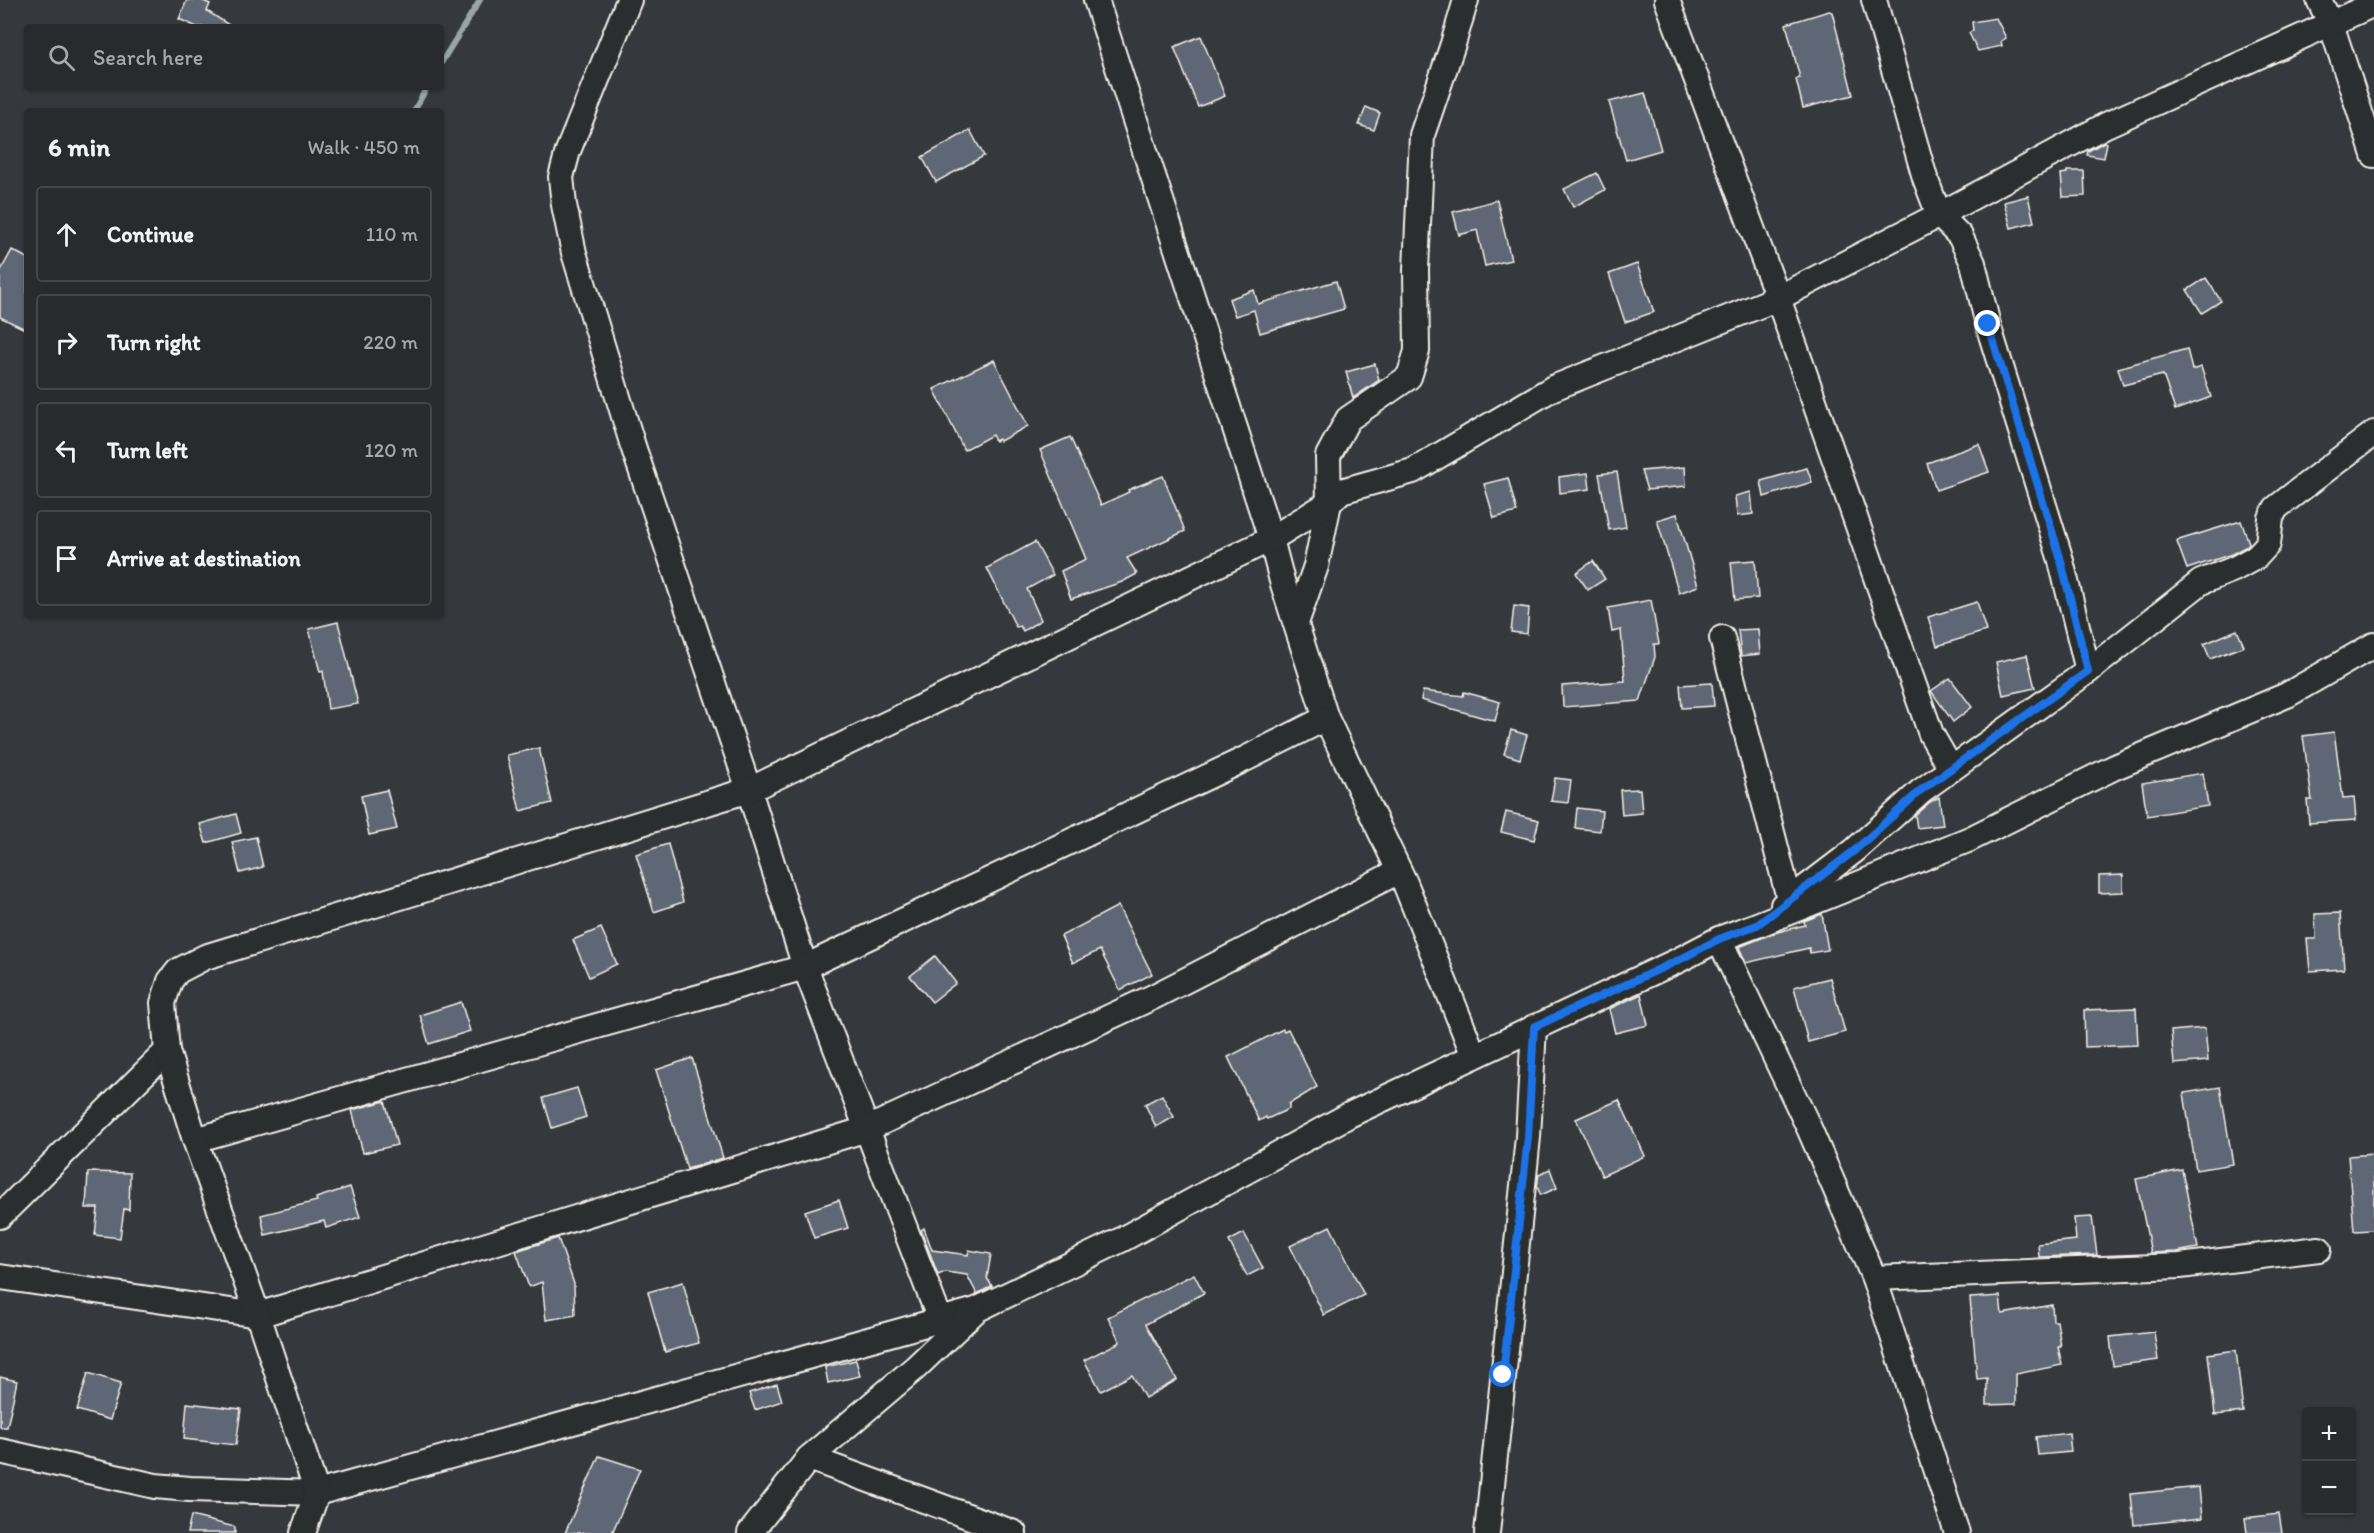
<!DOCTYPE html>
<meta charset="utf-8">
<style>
body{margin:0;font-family:Itim,sans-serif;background:#303235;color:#f1f3f6}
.controls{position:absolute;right:18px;bottom:18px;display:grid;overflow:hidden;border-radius:6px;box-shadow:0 2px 4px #0004}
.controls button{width:54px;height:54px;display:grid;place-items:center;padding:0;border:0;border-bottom:2px solid #444649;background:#282a2d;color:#f1f3f6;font:30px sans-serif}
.stop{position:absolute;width:18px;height:18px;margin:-14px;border:4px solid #1a73e8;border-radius:50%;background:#fff}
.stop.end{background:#1a73e8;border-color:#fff;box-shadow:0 2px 6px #0008}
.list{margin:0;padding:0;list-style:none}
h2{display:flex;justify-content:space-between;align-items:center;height:78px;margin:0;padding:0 24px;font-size:26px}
h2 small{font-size:20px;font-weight:400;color:#a5a7aa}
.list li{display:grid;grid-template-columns:39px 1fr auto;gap:18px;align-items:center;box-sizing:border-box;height:96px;margin:0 12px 12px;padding:0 12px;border:2px solid #444649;border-radius:6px}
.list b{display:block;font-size:22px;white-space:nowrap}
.list em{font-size:20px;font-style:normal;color:#a5a7aa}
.icon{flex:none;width:33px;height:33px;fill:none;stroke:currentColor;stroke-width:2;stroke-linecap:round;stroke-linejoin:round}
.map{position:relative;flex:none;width:2374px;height:1533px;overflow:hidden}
.search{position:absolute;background:#282a2d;box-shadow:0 2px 4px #0004;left:24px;top:24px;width:420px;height:66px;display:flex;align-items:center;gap:15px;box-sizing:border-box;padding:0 21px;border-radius:6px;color:#a5a7aa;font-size:22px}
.panel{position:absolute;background:#282a2d;box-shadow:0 2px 4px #0004;left:24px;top:108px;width:420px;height:510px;border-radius:6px}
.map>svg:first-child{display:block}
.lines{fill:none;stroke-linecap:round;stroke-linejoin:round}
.stream{stroke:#99a5a8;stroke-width:6}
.building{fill:#5f6674;stroke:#f4f1e8;stroke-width:1.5}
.minor-casing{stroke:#f4f1e8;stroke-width:28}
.minor{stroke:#2a2d2e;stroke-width:24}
.route{stroke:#1a73e8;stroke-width:8}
</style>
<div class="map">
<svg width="2374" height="1533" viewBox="0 0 2374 1533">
<rect width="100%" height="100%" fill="#35383c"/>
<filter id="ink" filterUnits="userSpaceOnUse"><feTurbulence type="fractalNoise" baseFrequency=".0167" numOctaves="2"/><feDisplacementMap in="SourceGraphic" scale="12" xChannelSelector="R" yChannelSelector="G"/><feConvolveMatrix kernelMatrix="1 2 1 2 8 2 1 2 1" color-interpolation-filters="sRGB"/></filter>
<g filter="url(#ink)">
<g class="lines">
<g class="stream">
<path d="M441 63 480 0"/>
<path d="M414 111 427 87"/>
</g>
</g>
<g class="building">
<path d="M187 0H201L210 4 207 11 232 27H197L179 19Z"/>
<path d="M1829 11 1832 12 1853 95 1803 108 1796 79 1800 78 1786 24Z"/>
<path d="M1996 18 2006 38 2001 41 2002 46 1978 51 1969 33 1973 30 1972 22Z"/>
<path d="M1201 36 1225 96 1198 107 1174 47Z"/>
<path d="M1645 93 1661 150 1626 160 1609 102Z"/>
<path d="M1366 107 1380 113 1374 130 1359 125Z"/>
<path d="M970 130 984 156 936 182 922 157Z"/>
<path d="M2104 142 2107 143 2104 158 2087 155 2088 151Z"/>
<path d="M2067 171H2084L2085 196 2063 197 2061 174 2067 173Z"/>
<path d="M1597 173 1605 190 1573 207 1564 189Z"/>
<path d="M2028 196 2034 222 2011 228 2004 202Z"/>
<path d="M1497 200 1511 260 1485 266 1477 230 1459 235 1453 212Z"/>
<path d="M12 250 27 258V330L0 317V272Z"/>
<path d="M1637 264 1654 312 1625 322 1609 274Z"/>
<path d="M2206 278 2221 301 2202 313 2187 290Z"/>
<path d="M1336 281 1344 309 1260 333 1254 310 1235 316 1229 299 1254 290 1258 304Z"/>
<path d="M2187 349 2192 370 2201 367 2211 397 2175 410 2163 375 2123 385 2118 368Z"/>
<path d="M994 360 1028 426 1000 441 999 439 995 441 992 435 964 450 934 389Z"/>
<path d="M1375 364 1379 380 1353 398 1346 372Z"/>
<path d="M1070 437 1101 505 1129 492 1128 490 1163 476 1185 531 1127 558 1137 574 1122 582 1071 599 1061 571 1086 559 1040 450Z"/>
<path d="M1979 444 1989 472 1936 490 1927 463Z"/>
<path d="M1685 467 1686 486 1647 490 1641 471Z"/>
<path d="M1807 468 1812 482 1764 497 1761 481Z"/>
<path d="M1617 472 1626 527 1609 530 1599 474Z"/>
<path d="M1588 473 1590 489 1560 493 1559 477Z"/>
<path d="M1508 478 1517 512 1494 518 1484 484Z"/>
<path d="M1751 492 1753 514 1737 516 1735 496Z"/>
<path d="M1677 514 1698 586 1679 593 1657 520Z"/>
<path d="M2241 521 2249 543 2247 546 2232 554 2187 569 2177 542 2179 540Z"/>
<path d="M1035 542 1053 575 1027 589 1041 620 1023 631 1020 626 1016 627 987 568Z"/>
<path d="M1755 560 1758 598 1735 600 1731 562Z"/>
<path d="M1593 561 1605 579 1588 590 1576 573Z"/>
<path d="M1651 600 1659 644H1654L1655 657 1640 701 1563 707 1562 686 1625 681 1621 630 1612 632 1608 608Z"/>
<path d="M1977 602 1986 631 1937 646 1928 617Z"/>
<path d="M1514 606 1529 608 1527 634 1511 632Z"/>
<path d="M338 622 358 704 328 709 323 671 320 672 309 629Z"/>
<path d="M1758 629 1760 654 1741 656 1738 630Z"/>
<path d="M2237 630 2244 646 2210 659 2204 644Z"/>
<path d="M2027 655 2035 688 2003 695 1996 662Z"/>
<path d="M1950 678 1972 707 1953 722 1931 691Z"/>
<path d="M1712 683 1714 706 1682 708 1680 685Z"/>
<path d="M1423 691 1463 696 1464 692 1500 702 1495 721 1421 700Z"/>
<path d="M1511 730 1527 735 1520 759 1504 754Z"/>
<path d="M2334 732 2343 798 2354 797 2356 820 2309 823 2307 800H2312L2303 736Z"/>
<path d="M539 748 552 803 520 811 507 755Z"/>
<path d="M2203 773 2208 806 2147 816 2142 783Z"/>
<path d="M1555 778 1571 780 1568 803 1551 801Z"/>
<path d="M1640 789 1642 813 1622 815 1620 790Z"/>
<path d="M387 790 397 829 369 835 361 796Z"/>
<path d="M1939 797 1943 825 1917 828 1915 815 1930 802Z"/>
<path d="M1577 808 1602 811 1600 831 1575 828Z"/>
<path d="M1506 812 1539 820 1534 840 1501 832Z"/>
<path d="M236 814 241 833 206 843 200 824Z"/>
<path d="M256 837 263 867 240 873 232 842Z"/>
<path d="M668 844 683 902 654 912 636 854Z"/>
<path d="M2123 875V892L2099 893V876Z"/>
<path d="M1118 906 1152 974 1120 990 1100 950 1073 963 1061 936Z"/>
<path d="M2340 913 2344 969 2310 971 2307 939H2316L2315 914Z"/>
<path d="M1822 914 1828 950 1810 953 1809 948 1746 963 1739 947 1774 933 1805 925 1804 921Z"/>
<path d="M601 928 617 964 589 977 573 940Z"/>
<path d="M935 956 956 983 932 1002 910 976Z"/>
<path d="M1830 978 1845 1032 1808 1042 1794 987Z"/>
<path d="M1641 994 1648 1025 1615 1033 1609 1009Z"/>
<path d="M461 1002 470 1031 429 1044 420 1015Z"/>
<path d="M2136 1008 2138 1045 2085 1047 2084 1010Z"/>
<path d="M2205 1028 2208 1061 2174 1064 2171 1031Z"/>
<path d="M1283 1029 1284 1031 1288 1029 1317 1087 1289 1104V1109L1267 1119 1266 1117 1259 1121 1228 1057Z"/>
<path d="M692 1058 723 1158 687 1169 656 1070Z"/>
<path d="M2220 1087 2233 1164 2196 1170 2184 1093Z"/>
<path d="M577 1088 586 1117 552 1128 543 1098Z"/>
<path d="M1162 1095 1174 1117 1156 1127 1145 1104Z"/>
<path d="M1619 1100 1645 1156 1602 1176 1576 1119Z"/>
<path d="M385 1101 397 1145 363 1153 352 1110Z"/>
<path d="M2374 1154V1230L2354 1231 2348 1156Z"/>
<path d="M1550 1169 1557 1188 1541 1195 1537 1187 1539 1174Z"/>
<path d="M2182 1170 2198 1248 2176 1252 2151 1253 2136 1179Z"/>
<path d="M88 1172 130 1173 129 1210 124 1209 120 1238 95 1235 98 1208H86Z"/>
<path d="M350 1187 360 1217 326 1228 324 1221 265 1235 261 1215 317 1201 316 1198Z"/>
<path d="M839 1200 848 1228 814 1238 805 1211Z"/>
<path d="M2092 1217 2097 1255 2039 1257 2038 1244 2076 1240 2074 1218Z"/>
<path d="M1330 1226 1364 1295 1324 1315 1290 1246Z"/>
<path d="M924 1228 932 1250 968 1255 969 1250 991 1254 987 1278 992 1286 977 1294 967 1275 945 1272 938 1275 921 1230Z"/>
<path d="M1244 1233 1263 1268 1247 1276 1229 1241Z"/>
<path d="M558 1238 574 1284 575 1315 546 1320 542 1282 529 1287 516 1251Z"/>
<path d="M1194 1274 1204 1293 1146 1324 1177 1380 1145 1398 1132 1375 1101 1391 1084 1360 1120 1342 1108 1317Z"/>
<path d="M683 1282 699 1343 665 1352 648 1292Z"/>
<path d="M2000 1296 2002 1314 2052 1305 2053 1321H2057L2061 1347H2058L2062 1365 2016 1374V1404L1987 1405V1378L1977 1379 1970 1298Z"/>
<path d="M2154 1332 2158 1360 2113 1366 2110 1337Z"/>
<path d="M2236 1350 2243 1412 2215 1415 2208 1354Z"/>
<path d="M856 1360 860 1376 828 1383 825 1367Z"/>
<path d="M88 1373 121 1383 110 1420 77 1410Z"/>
<path d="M0 1377 17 1381 7 1427H0Z"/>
<path d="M777 1384 782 1401 755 1410 749 1393Z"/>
<path d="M187 1403 241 1409 236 1445 184 1439Z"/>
<path d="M2069 1433 2071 1452 2038 1455 2036 1437Z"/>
<path d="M599 1456 640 1469 612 1533H565Z"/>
<path d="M2199 1487 2202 1518 2134 1525 2131 1494Z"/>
<path d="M2279 1514 2282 1533H2247L2245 1518Z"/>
<path d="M191 1516 235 1527V1533H187Z"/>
</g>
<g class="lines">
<defs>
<g id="minor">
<path d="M629 0 568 151 561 177 564 205 574 253 633 446 749 790 805 967 940 1320"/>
<path d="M1096 0 1271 539 1282 581 1326 718 1405 883 1474 1056"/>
<path d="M1667 0 1778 298 1931 734 1951 769"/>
<path d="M1874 0 1925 178 1939 215 1960 236 1973 263 1988 325 2060 557 2088 671"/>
<path d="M2319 0 2331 24 2374 155"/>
<path d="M1296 623 1316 566 1329 503 1328 456 1348 419 1409 377 1417 351 1416 270 1422 135 1453 44 1466 0"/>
<path d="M1722 638 1792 910"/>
<path d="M1783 905 1854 851 1921 791 2088 671 2201 582 2234 569 2256 557 2268 544 2271 518 2276 508 2374 433"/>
<path d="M1719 939 1809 1128 1874 1278 1957 1533"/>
<path d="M195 1140 805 967 1243 760 1326 718"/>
<path d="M0 1216 167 1051"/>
<path d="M0 1277 258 1315 867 1129 1153 997 1399 871"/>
<path d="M1874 1278 2180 1266 2319 1249"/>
<path d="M0 1451 155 1486 190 1489 317 1493 976 1310 1121 1240 1349 1115 1679 960 1719 939 1757 925 1970 839 2115 767 2287 695 2374 645"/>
<path d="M809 1458 1014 1533"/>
<path d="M303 1533 317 1493 258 1315 195 1140 167 1051 163 1003 170 981 178 971 205 957 749 790 1271 539 1329 503 1341 491 1413 471 1553 388 1778 298 1939 215 2106 125 2374 4"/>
<path d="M750 1533 809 1458 915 1368 974 1312"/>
<path d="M1487 1533 1528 1137 1534 1027"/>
</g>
</defs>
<use href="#minor" class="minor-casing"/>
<use href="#minor" class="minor"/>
</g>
</g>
<g class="lines" filter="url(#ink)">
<path class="route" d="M1503 1375 1528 1137 1534 1027 1679 960 1719 939 1757 925 1854 851 1921 790 2088 671 2060 557 1988 324"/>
</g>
</svg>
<div class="controls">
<button>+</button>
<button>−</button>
</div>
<div class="stop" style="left:1503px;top:1375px"></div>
<div class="stop end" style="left:1988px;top:324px"></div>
<div class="search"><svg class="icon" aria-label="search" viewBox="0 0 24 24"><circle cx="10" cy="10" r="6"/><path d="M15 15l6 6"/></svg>Search here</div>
<section class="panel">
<h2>6 min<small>Walk · 450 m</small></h2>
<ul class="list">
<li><svg class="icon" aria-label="ahead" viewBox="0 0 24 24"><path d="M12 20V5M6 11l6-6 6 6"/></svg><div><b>Continue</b></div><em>110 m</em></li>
<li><svg class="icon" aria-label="right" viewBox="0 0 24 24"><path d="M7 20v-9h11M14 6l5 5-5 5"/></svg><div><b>Turn right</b></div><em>220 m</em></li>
<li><svg class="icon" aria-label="left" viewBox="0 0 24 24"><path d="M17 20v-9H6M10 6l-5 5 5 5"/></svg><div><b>Turn left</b></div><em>120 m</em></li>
<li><svg class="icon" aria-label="arrive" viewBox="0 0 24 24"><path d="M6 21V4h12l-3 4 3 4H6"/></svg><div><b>Arrive at destination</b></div></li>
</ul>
</section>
</div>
